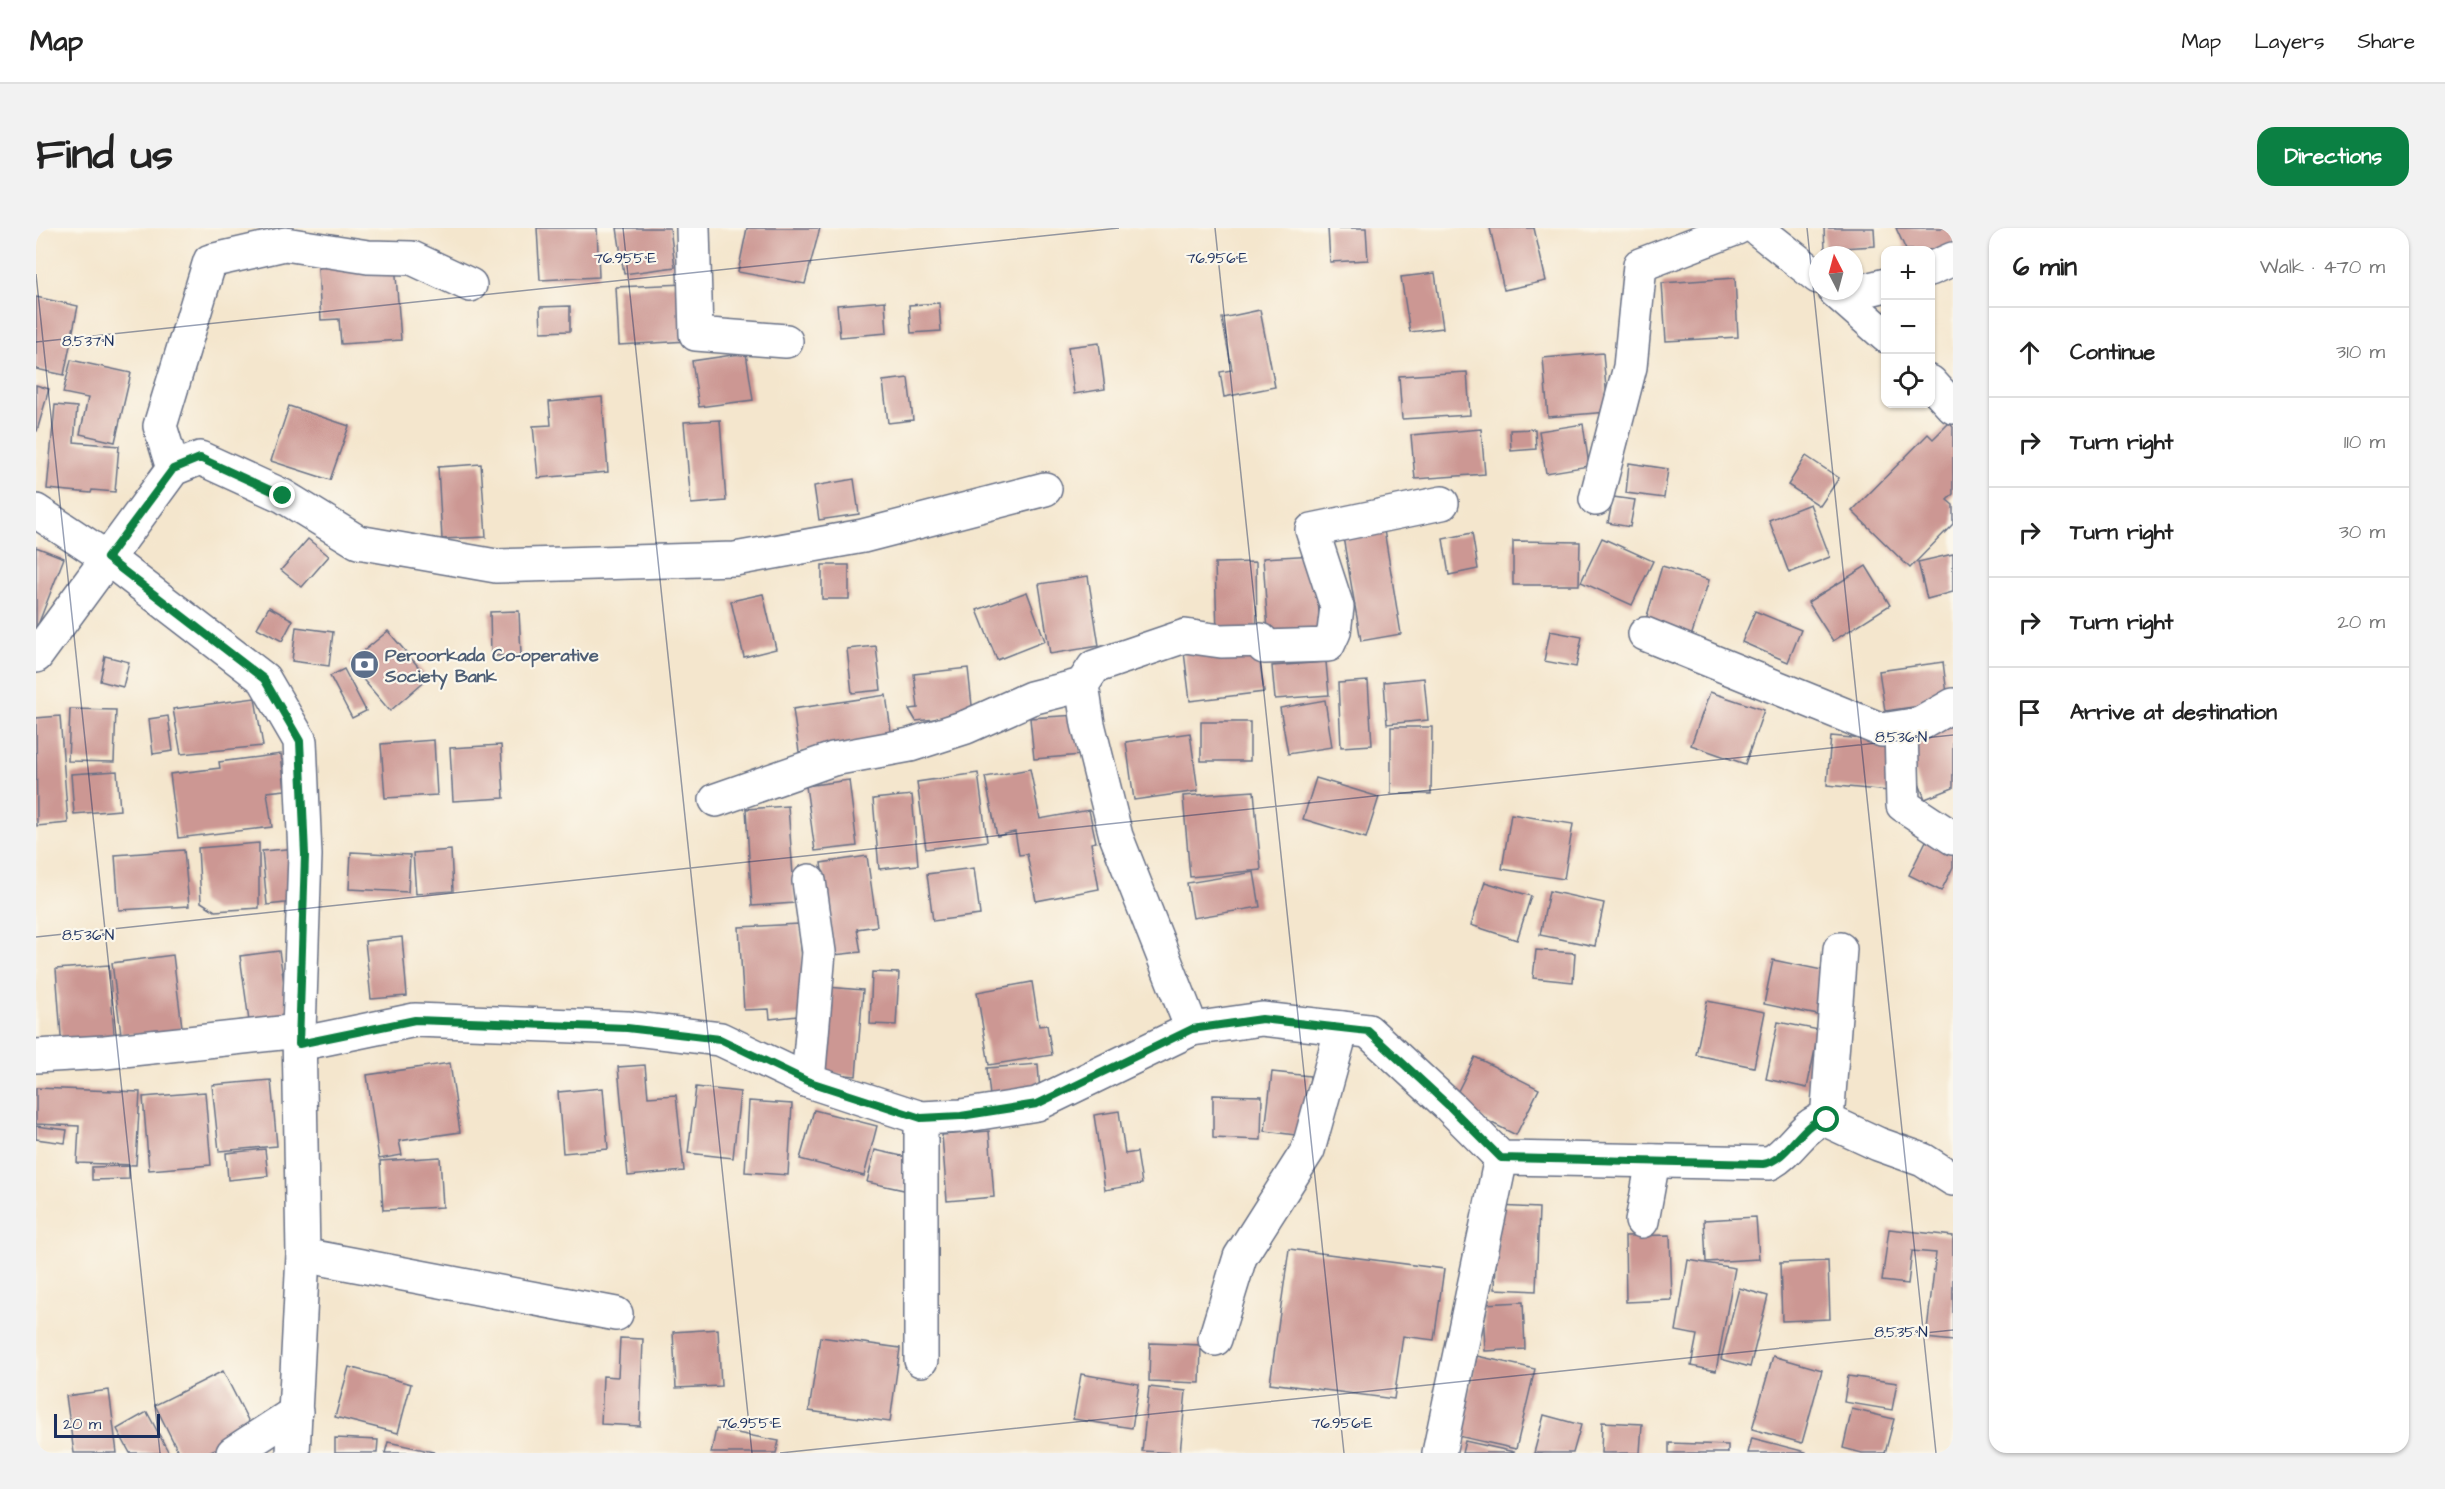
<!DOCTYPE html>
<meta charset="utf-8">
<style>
body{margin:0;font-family:"Architects Daughter",sans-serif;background:#f2f2f2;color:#222}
.controls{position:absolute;right:18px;top:18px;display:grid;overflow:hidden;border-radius:12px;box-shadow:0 2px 4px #0004}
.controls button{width:54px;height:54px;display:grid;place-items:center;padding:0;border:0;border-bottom:2px solid #e0e0e0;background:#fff;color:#222;font:30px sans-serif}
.compass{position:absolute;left:1773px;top:18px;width:54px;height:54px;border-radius:50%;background:#fff;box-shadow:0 2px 4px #0004;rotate:354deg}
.scale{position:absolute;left:18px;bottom:15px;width:106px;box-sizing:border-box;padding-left:6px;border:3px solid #1b2f5e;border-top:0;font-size:16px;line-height:21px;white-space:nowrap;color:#1b2f5e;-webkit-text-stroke:4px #fbf7ec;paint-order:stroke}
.stop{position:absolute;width:18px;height:18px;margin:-14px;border:4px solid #0b8043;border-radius:50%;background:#fff}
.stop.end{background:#0b8043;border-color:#fff;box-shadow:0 2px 6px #0008}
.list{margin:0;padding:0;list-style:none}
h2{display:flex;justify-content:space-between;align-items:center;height:78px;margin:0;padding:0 24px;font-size:26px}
h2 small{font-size:20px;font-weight:400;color:#767676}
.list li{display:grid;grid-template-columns:39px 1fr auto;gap:18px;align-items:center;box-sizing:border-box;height:90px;padding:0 24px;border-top:2px solid #e0e0e0}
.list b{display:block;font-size:22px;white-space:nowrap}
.list em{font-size:20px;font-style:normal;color:#767676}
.icon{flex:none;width:33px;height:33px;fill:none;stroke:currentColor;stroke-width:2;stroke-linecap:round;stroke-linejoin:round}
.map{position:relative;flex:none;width:1917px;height:1225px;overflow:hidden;border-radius:18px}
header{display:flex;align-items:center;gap:36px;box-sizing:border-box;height:84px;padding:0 30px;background:#fff;border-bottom:2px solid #e0e0e0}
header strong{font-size:28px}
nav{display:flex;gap:33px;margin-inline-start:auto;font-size:21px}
.intro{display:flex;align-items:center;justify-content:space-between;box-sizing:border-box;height:144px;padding:0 36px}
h1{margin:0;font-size:42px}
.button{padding:15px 27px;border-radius:18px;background:#0b8043;color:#fff;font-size:21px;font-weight:700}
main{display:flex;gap:36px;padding:0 36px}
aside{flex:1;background:#fff;border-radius:18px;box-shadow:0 2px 4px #0004}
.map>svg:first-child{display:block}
.building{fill:#cc9793}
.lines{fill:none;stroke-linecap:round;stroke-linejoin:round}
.minor-casing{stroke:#676f85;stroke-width:36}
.major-casing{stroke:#676f85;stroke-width:36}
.minor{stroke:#fff;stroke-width:33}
.major{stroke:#fff;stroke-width:33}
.route{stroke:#0b8043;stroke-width:8}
.ticks{fill:none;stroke:#1b2f5e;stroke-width:1.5;stroke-opacity:0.45}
.labels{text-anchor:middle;stroke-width:4.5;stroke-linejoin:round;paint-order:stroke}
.service-label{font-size:18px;font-weight:bold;fill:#4e5e75;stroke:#fbf7ec;text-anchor:start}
.ticks-label{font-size:15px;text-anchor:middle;fill:#1b2f5e;stroke:#fbf7ec;stroke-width:4.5;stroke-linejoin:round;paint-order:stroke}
</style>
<header>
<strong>Map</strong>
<nav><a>Map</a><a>Layers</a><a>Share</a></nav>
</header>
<div class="intro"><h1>Find us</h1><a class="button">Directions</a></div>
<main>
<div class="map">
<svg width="1917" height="1225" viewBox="0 0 1917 1225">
<rect width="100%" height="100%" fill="#fbf7ec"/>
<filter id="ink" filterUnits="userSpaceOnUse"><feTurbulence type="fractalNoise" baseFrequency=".0167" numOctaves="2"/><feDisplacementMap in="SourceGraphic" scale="12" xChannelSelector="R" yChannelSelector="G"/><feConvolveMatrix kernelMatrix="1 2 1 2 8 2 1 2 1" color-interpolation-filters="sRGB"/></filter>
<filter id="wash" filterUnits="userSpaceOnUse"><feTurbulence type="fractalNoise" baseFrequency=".008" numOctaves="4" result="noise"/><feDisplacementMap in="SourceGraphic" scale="24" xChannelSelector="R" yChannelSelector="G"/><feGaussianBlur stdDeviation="1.35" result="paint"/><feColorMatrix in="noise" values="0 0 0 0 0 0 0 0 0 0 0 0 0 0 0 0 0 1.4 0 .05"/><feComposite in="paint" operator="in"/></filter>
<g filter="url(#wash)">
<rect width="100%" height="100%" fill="#f4e6cd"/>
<g id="blocks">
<g class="building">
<path d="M501 0H561L563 49 504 52Z"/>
<path d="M581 0H634L639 39 588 46Z"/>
<path d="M711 0H784L769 56 702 44Z"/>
<path d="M1292 0H1330L1332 32 1294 34Z"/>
<path d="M1454 0H1498L1510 53 1468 62Z"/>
<path d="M1788 0H1838L1839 18 1789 21Z"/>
<path d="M1860 0H1917V21L1894 32V22H1870Z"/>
<path d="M359 35 365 112 305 116 303 91 285 92 282 40Z"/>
<path d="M1399 45 1407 100 1374 104 1365 49Z"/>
<path d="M1699 50 1702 109 1630 113 1626 55Z"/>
<path d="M649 56 652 113 583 117 580 59Z"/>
<path d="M0 69 42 78 28 147 0 141Z"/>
<path d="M849 73 851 105 804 109 801 77Z"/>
<path d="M903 75 905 103 875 105 873 77Z"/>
<path d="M534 78V103L505 104 504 79Z"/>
<path d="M1224 82 1239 159 1188 169 1184 144 1196 142 1186 90Z"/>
<path d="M1063 115 1069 161 1038 166 1032 119Z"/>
<path d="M710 125 717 172 663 179 656 133Z"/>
<path d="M1567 125 1572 184 1512 189 1507 130Z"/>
<path d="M35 132 95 145 79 214 44 206 52 170 27 165Z"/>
<path d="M1431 144 1434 187 1366 191 1363 148Z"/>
<path d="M872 150 877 192 852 195 847 153Z"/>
<path d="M0 157 13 161 1 203H0Z"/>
<path d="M566 169 572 244 502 250 497 198 515 197 513 174Z"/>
<path d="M19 177 41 179 38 214 83 218 79 264 56 262 55 265 11 261Z"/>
<path d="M253 178 313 198 294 252 235 233Z"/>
<path d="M684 192 690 273 655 276 648 194Z"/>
<path d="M1913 195 1917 199V266L1911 272 1917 277V296L1874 340 1816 283 1892 206 1897 211Z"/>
<path d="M1547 196 1553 238 1510 245 1503 203Z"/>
<path d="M1445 201 1449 246 1379 251 1375 207Z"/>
<path d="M1499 201 1500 221 1475 223 1474 202Z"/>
<path d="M1770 228 1803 250 1784 278 1752 257Z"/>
<path d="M1593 235 1632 241 1628 270 1590 265Z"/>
<path d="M445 236 450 309 406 311 402 239Z"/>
<path d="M818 251 823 286 783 292 778 258Z"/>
<path d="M1577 269 1599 272 1594 299 1572 295Z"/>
<path d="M1774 276 1794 329 1753 345 1733 292Z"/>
<path d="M1348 302 1365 406 1325 413 1307 309Z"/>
<path d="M1436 305 1442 341 1413 347 1407 311Z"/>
<path d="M1566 310 1617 333 1596 377 1545 354Z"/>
<path d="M272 311 293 328 266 359 245 342Z"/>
<path d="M1477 313 1544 314 1543 357H1477Z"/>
<path d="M0 319 28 330 0 402Z"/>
<path d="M1917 326V364L1891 371 1882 334Z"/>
<path d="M1279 327 1285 414 1233 418 1227 330Z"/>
<path d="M1220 334 1221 402 1181 404 1179 335Z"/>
<rect x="786" y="337" width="27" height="34"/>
<path d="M1626 338 1673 352 1654 412 1608 398Z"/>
<path d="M1830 338 1854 377 1797 413 1772 374Z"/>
<path d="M1052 348 1063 418 1014 426 1003 356Z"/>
<path d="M991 364 1009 413 961 432 941 382Z"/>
<path d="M727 366 740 421 708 429 695 373Z"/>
<path d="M233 379 257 392 246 413 221 400Z"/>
<path d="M483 383 485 427 455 428 454 384Z"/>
<path d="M1719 383 1765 402 1752 434 1706 414Z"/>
<path d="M260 399 297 404 293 438 256 433Z"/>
<path d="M352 403 392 450 354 483 313 435Z"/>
<path d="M1514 403 1546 409 1540 439 1508 433Z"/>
<path d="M1221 414 1228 464 1154 473 1148 424Z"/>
<path d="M840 418 845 462 816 465 811 421Z"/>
<path d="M69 428 93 434 87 459 64 453Z"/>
<path d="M1290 434 1293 467 1239 471 1236 438Z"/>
<path d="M1907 434 1912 474 1849 483 1843 443Z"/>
<path d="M932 440 937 487 880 493 873 481 882 480 878 446Z"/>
<path d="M308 441 330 483 316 490 294 448Z"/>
<path d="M1388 450 1392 492 1351 496 1348 454Z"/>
<path d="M1332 453 1336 517 1305 519 1302 455Z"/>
<path d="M1674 464 1728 482 1709 536 1655 517Z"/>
<path d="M850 467 856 510 763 524 757 481Z"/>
<path d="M219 470 227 518 145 526 137 481Z"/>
<path d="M1289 472 1296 519 1252 526 1244 480Z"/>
<path d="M34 481 80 482 78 534 32 533Z"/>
<path d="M1042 487 1045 527 998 531 994 490Z"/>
<path d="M24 488 32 595 1 598 0 490Z"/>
<path d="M132 488 137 523 117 526 113 491Z"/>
<path d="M1917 492V560L1889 571 1866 511Z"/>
<rect x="1165" y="494" width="49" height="39"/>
<path d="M1355 499H1396L1395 566H1355Z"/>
<path d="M1154 505 1162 563 1098 572 1090 514Z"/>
<path d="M1795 508 1858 514 1853 563 1791 557Z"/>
<path d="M398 512 401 567 349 570 345 516Z"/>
<path d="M465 517 468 570 417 573 414 520Z"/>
<path d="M245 526 249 562 231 564 236 599 142 610 134 546 184 540 183 534Z"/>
<path d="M994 541 1004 591 1053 582 1060 614 1055 615 1063 661 1000 673 991 626 983 627 979 604 961 608 949 549Z"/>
<path d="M81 543 84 582 38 586 35 546Z"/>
<path d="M942 545 951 613 890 621 881 554Z"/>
<path d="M1280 550 1343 569 1330 610 1267 591Z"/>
<path d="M813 552 821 618 779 623 770 558Z"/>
<path d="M1218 563 1225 642 1154 649 1147 568Z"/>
<path d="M876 567 882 637 843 641 837 571Z"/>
<path d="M752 578 759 675 716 678 710 581Z"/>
<path d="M1475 586 1537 596 1528 651 1466 641Z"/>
<path d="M1890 613 1917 627V639L1905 663 1873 647Z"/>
<path d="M223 615V680L179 683 165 674 162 620Z"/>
<path d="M263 620 267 673 231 677 226 623Z"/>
<path d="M148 622 153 678 83 682 79 627Z"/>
<path d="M415 622 417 663 380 666 377 625Z"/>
<path d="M315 624 374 627 372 664 313 661Z"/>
<path d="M831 628 841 698 821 701 825 724 798 727 785 635Z"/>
<path d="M938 640 944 687 897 693 891 646Z"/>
<path d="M1218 644 1224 679 1157 690 1151 655Z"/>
<path d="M1449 654 1495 668 1481 712 1435 697Z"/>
<path d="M1513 663 1568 675 1559 718 1504 707Z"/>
<path d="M763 696 771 787 734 791 733 781 708 782 703 699Z"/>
<path d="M366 709 371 768 335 771 329 713Z"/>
<path d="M1500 722 1539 725 1537 754 1497 750Z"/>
<path d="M243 723 253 787 213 793 204 728Z"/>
<path d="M137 727 147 807 85 806 76 735Z"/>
<path d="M1737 732 1791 743 1782 787 1728 776Z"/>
<path d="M73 737 79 817 26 821 20 741Z"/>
<path d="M836 744 863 745 860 797 834 796Z"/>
<path d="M996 754 1003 798 1011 797 1016 827 953 837 941 764Z"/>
<path d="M791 759 827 762 820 848 783 844Z"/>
<path d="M1671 773 1729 784 1718 839 1660 827Z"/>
<path d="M1742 794 1783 802 1771 860 1730 851Z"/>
<path d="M1439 829 1503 861 1480 907 1416 875Z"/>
<path d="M414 835 424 904 363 913 366 927 343 931 331 847Z"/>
<path d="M1002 836 1004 865 954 868 951 840Z"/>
<path d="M609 837 612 869 640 867 648 943 592 948 582 839Z"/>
<path d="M1236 844 1274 848 1267 908 1229 903Z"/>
<path d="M235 852 241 918 183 923 176 857Z"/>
<path d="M660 859 704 864 697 930 652 925Z"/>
<path d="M0 860 104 864 100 937 41 935 43 898 0 896Z"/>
<path d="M567 860 572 921 527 925 522 864Z"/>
<path d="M169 864 175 937 113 942 107 869Z"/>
<path d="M1177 867 1226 868 1225 912 1177 910Z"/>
<path d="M713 873 756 876 752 947 709 944Z"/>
<path d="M778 882 841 898 828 948 764 931Z"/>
<path d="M1083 883 1089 926 1101 924 1106 956 1069 962 1058 887Z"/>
<path d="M0 898 31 902 29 915 0 911Z"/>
<path d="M953 903 958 969 911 973 906 907Z"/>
<path d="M229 921 232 948 192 952 190 925Z"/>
<path d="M839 922 875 930 868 962 831 954Z"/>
<path d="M404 929 407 979 347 982 344 933Z"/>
<path d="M93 938V951L56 952V939Z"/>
<path d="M1462 978 1503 980 1500 1063 1459 1061Z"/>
<path d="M1720 989 1723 1031 1670 1034 1668 992Z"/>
<path d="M1853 1001 1917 1008V1113L1890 1110 1900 1025 1876 1023 1872 1056 1846 1053Z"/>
<path d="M1634 1007 1636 1072 1590 1074 1589 1008Z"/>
<path d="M1253 1021 1408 1041 1398 1112 1367 1108 1358 1171 1234 1155Z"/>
<path d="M1652 1032 1699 1040 1680 1143 1655 1138 1661 1107 1640 1103Z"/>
<path d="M1792 1033 1794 1091 1746 1093 1744 1035Z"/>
<path d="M1703 1060 1732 1068 1714 1139 1685 1131Z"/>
<path d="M1487 1074 1489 1121 1449 1123 1447 1076Z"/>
<path d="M682 1101 685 1158 640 1160 637 1104Z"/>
<path d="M784 1109 864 1120 854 1194 773 1183Z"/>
<path d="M584 1110 607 1111 604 1198 565 1196 567 1148 582 1149Z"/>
<path d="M1114 1115 1165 1117 1164 1155 1113 1153Z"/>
<path d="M1441 1128 1499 1141 1480 1221 1422 1208Z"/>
<path d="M1737 1128 1786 1142 1766 1215 1716 1201Z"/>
<path d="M313 1139 375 1156 362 1205 299 1189Z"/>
<path d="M187 1143 217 1202 171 1225H143L119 1177Z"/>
<path d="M1045 1146 1103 1156 1096 1200 1037 1191Z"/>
<path d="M1812 1148 1861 1155 1856 1182 1808 1174Z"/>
<path d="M1113 1159 1150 1163 1144 1225 1106 1223Z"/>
<path d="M73 1162 81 1225H38L30 1168Z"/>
<path d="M1816 1181 1858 1191 1849 1225H1826L1807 1220Z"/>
<path d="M111 1184 133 1225H94L81 1201Z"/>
<path d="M1508 1187 1545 1197 1537 1225H1498Z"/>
<path d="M1566 1194 1606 1196 1604 1225H1565Z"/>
<path d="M680 1201 743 1213 740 1225H675Z"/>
<path d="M299 1210 342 1212 341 1225H299Z"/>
<path d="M1716 1210 1770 1224V1225H1712Z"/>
<path d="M1429 1213 1478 1224 1477 1225H1426Z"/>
<path d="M352 1214 398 1224V1225H349Z"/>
<path d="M1633 1215 1692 1217V1225H1633Z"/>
</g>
</g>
</g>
<g filter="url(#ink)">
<use href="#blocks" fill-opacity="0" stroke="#676f85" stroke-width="1.5"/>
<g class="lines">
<defs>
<g id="minor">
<path d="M657 0 660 106 750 113"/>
<path d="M1720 0 1782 49"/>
<path d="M1894 41 1917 31"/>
<path d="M1799 63 1850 108"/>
<path d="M1805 68 1850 57"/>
<path d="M1894 154 1917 179"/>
<path d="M137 241 124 198 174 33 249 16 332 29 376 30 434 57"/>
<path d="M1560 271 1594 139 1604 37 1701 0"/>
<path d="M1609 406 1846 502 1884 496 1917 477"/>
<path d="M0 428 137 241 164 230 247 268 322 314 460 338 699 331 827 308 1009 261"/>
<path d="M1865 501 1867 577 1917 610"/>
<path d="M680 572 797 531 874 517 930 499 995 470 1046 457"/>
<path d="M1156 801 1080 608 1052 496 1046 457 1058 439 1149 408 1185 413 1225 412 1228 419 1292 417 1298 404 1301 379 1276 302 1406 275"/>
<path d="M263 816 379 792 591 800 684 811 772 853 885 890 925 888 1001 876 1156 801 1226 791 1332 803 1413 878 1465 930 1734 935C1756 923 1767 896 1788 891L1842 916 1887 932 1917 951"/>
<path d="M0 828 69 824 263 803"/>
<path d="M772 853 783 724 773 653"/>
<path d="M885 890V1132"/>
<path d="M1791 892 1804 721"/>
<path d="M1606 993 1617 933"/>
<path d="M267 1027 580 1086"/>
<path d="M1179 1111 1204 1029 1272 922 1306 800"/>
<path d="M197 1225 260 1184"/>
<path d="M1403 1225 1465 930"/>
</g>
<path id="major" d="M0 283 71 330 228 451 264 513 269 627 263 803 267 1027 257 1225"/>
</defs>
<use href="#minor" class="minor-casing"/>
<use href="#major" class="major-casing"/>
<use href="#minor" class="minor"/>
<use href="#major" class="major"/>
</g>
</g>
<g class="lines" filter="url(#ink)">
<path class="route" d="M247 268 164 230 137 241 71 330 228 451 264 513 269 627 263 816 379 792 591 800 684 811 771 853 885 890 925 888 1001 876 1156 801 1226 791 1332 803 1413 878 1465 930 1727 936C1754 932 1768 888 1791 892"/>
</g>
<path class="ticks" d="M587 0 716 1225M1179 0 1308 1225M1771 0 1900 1225M0 46 124 1225M0 114 1083 0M0 709 1917 507M744 1225 1917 1102"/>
<defs>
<symbol id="bank-disc" viewBox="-11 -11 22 22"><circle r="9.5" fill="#5c6f8a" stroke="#fbf7ec"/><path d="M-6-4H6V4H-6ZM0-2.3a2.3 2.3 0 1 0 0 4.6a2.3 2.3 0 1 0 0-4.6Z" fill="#fff"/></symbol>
</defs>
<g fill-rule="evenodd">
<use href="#bank-disc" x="312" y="420" width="33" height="33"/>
</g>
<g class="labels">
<g class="service-label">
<text x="349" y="433">Peroorkada Co-operative<tspan x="349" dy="21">Society Bank</tspan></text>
</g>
</g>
<g class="ticks-label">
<text x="589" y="35">76.955°E</text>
<text x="1181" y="35">76.956°E</text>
<text x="52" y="118">8.537°N</text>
<text x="1865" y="514">8.536°N</text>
<text x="52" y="712">8.536°N</text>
<text x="1865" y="1109">8.535°N</text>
<text x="714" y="1200">76.955°E</text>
<text x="1306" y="1200">76.956°E</text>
</g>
</svg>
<div class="controls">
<button>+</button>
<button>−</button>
<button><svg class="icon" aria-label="locate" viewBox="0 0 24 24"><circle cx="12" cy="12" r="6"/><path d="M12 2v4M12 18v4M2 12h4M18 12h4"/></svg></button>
</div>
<svg class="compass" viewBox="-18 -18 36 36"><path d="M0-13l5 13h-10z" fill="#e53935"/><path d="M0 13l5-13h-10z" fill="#767676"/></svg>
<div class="scale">20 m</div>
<div class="stop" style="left:1791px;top:892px"></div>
<div class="stop end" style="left:247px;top:268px"></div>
</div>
<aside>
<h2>6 min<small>Walk · 470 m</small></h2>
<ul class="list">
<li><svg class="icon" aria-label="ahead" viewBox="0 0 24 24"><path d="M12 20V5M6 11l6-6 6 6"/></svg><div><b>Continue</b></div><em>310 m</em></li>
<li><svg class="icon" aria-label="right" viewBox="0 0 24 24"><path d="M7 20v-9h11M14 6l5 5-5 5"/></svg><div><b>Turn right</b></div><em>110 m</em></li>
<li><svg class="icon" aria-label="right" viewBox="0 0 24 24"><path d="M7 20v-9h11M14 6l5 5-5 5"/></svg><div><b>Turn right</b></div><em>30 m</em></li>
<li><svg class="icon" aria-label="right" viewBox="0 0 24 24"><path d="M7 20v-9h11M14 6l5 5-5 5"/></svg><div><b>Turn right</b></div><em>20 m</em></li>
<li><svg class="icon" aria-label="arrive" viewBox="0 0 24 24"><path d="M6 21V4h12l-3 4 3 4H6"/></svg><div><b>Arrive at destination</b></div></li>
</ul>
</aside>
</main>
